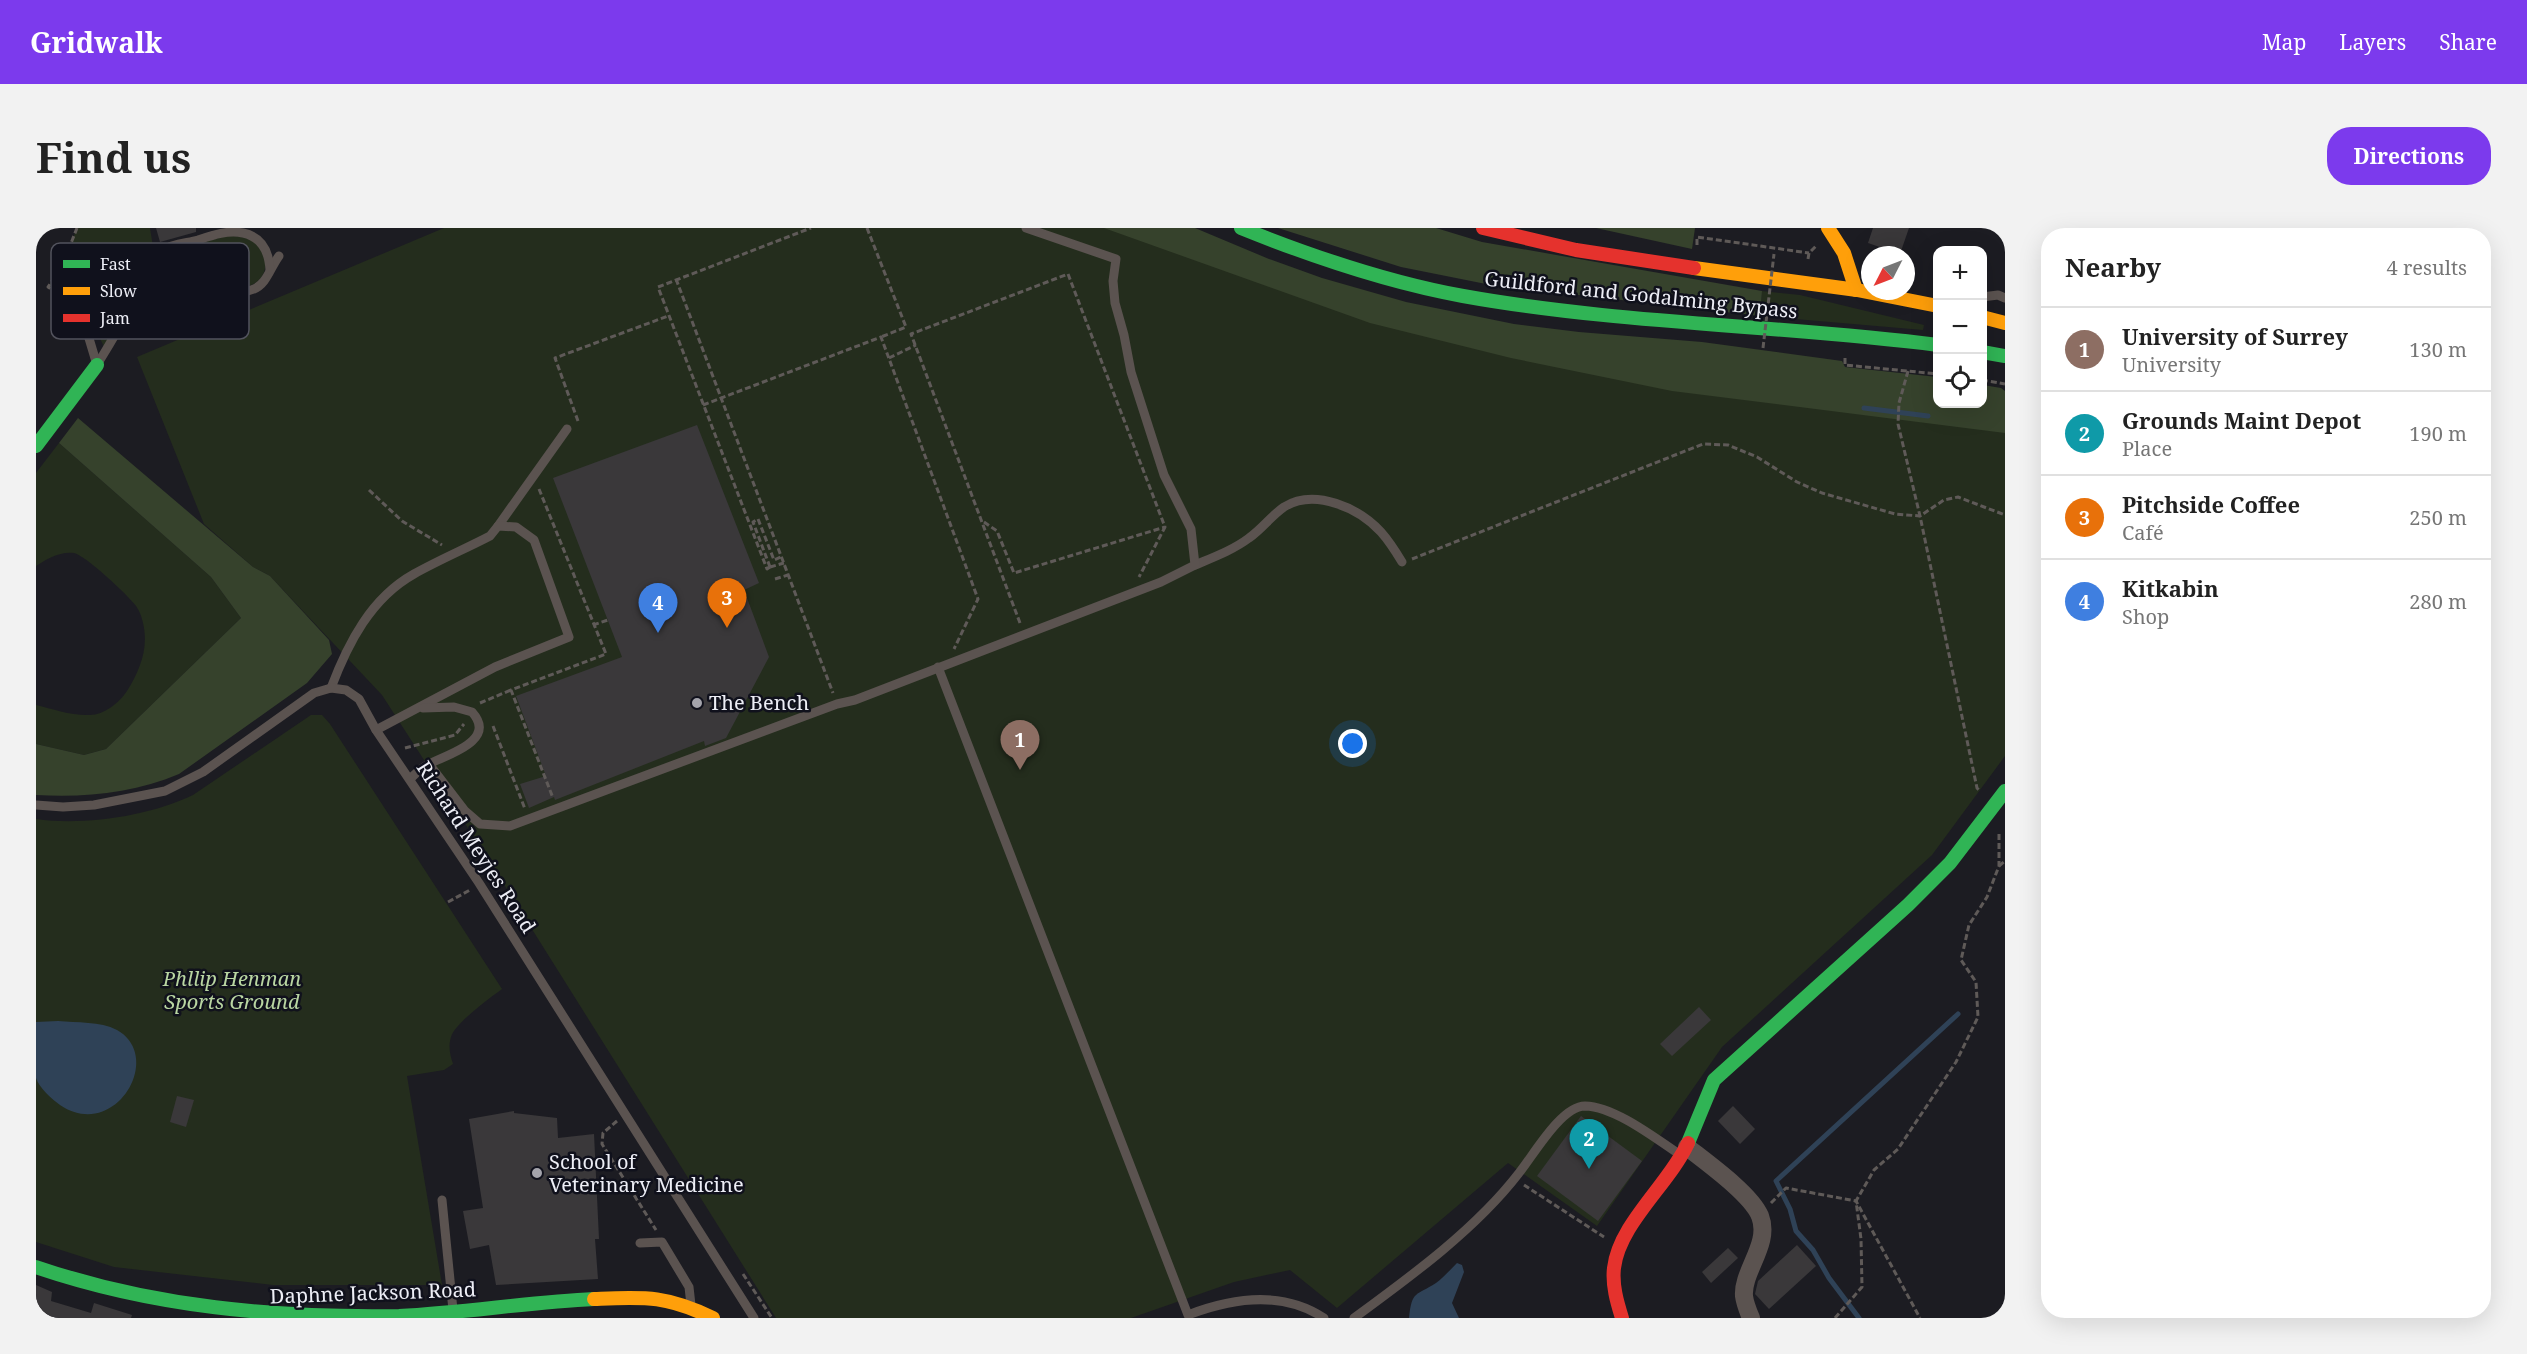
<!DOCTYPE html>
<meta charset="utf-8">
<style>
body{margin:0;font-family:"Noto Serif",serif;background:#f2f2f2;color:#222}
.controls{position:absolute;right:18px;top:18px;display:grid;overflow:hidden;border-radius:12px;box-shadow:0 6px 24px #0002}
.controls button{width:54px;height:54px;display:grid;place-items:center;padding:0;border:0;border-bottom:2px solid #e0e0e0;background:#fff;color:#222;font:30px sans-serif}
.compass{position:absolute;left:1825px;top:18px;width:54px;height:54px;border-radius:50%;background:#fff;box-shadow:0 6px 24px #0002;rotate:228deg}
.you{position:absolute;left:1317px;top:516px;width:21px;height:21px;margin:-15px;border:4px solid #fff;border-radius:50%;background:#1a73e8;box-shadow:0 0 0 9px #1a73e833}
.badge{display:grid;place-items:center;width:39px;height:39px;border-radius:50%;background:#7c3aed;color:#fff;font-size:20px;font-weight:700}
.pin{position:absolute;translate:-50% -50px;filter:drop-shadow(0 2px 3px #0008)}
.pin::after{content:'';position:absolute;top:32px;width:21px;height:18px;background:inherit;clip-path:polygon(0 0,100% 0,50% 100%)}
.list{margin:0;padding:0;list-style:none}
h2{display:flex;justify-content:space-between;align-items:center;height:78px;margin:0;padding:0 24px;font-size:26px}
h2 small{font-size:20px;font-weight:400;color:#767676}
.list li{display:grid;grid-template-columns:39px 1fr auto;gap:18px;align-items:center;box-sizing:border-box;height:84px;padding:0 24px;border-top:2px solid #e0e0e0}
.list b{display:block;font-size:22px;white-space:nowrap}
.list p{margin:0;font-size:20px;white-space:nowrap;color:#767676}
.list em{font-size:20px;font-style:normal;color:#767676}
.icon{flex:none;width:33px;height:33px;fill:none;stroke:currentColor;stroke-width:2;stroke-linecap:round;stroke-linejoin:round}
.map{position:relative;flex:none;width:1969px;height:1090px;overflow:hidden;border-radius:24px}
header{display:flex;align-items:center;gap:36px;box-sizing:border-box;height:84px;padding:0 30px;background:#7c3aed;color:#fff}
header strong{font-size:28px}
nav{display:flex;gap:33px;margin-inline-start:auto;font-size:21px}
.intro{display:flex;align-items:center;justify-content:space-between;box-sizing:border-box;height:144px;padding:0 36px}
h1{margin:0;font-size:42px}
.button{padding:15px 27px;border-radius:24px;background:#7c3aed;color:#fff;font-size:21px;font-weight:700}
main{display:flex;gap:36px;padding:0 36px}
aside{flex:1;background:#fff;border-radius:24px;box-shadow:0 6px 24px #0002}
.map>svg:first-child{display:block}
.green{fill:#242d1d}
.forest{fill:#36422c}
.water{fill:#2f4257}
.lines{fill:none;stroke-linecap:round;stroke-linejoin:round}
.stream{stroke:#2f4257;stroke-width:5}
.building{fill:#3a383a}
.path{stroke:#5f5a58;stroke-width:3;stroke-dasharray:6 3;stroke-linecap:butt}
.lane{stroke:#5b5350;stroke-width:9}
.street{stroke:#5b5350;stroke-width:18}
.fast{stroke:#30b455;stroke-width:14}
.slow{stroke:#ff9f0a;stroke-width:14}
.jam{stroke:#e5322d;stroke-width:14}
.path-bridge{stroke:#5f5a58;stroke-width:3;stroke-dasharray:6 3;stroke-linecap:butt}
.poi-dot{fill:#a4a4ac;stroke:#10111c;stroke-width:2}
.labels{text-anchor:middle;stroke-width:5;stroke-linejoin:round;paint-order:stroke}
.street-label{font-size:20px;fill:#edeef6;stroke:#10111c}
.poi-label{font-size:20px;fill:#edeef6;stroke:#10111c;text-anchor:start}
.park-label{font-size:20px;font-style:italic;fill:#b9d6a2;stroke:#10111c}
.key{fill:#10111c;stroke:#52535d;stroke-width:1.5}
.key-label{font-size:16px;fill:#edeef6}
</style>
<header>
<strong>Gridwalk</strong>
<nav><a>Map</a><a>Layers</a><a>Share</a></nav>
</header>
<div class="intro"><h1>Find us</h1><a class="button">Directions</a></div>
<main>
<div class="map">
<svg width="1969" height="1090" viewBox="0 0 1969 1090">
<rect width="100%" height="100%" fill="#1c1c22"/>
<g class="green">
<path d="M41 0H114L118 25C91 49 85 88 68 119 55 87 40 77 12 59L26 38Z"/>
<path d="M408 0H1142L1335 74 1902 176H1946L1969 184V528L1896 627 1686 819 1561 998 1472 935 1301 1080 1254 1042 1198 1054 1095 1090H740L452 631 346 467 234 348 217 339 168 296 101 129Z"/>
<path d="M190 8C199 8 208 8 217 13 234 23 234 50 215 57 201 62 192 57 179 52 142 39 116 68 91 90L114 42 130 25Z"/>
<path d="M1726 63 1764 67 1888 97 1887 102 1724 88Z"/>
<path d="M23 215 175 349 205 390 70 521 48 527 0 516V477C17 481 36 488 54 487 68 487 83 475 91 463 104 442 113 420 107 395 106 389 103 382 100 378 92 367 49 327 38 325 24 323 11 331 0 338V245Z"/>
<path d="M275 487H286L294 496 466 761C454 770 419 795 415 809 412 819 414 827 417 836L408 842 371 848 406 1057H237L78 1039 0 1014V591C47 598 114 588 157 567Z"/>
</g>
<g class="forest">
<path d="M1068 0H1159L1233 31 1286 50 1370 74 1478 96 1543 104 1666 114 1806 133 1809 139 1901 149 1902 176H1946L1947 157 1965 160 1969 163V205L1636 163 1475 130 1334 95Z"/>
<path d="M1242 0H1400L1446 14 1726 63 1724 88 1455 57 1365 39Z"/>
<path d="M1560 0H1659L1656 21Z"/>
<path d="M42 190 217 339 234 348 293 412 296 426 271 455 143 546C98 565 49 570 0 567V516L48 527 70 521 205 390 175 349 23 215Z"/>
</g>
<g class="water">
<path d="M22 793C41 795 64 793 81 802 129 829 79 914 24 877 16 871 3 860 0 850 0 839 0 807 0 794Z"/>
<path d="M1421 1035 1426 1037 1428 1044 1416 1075 1423 1090H1373C1376 1062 1380 1068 1400 1055 1407 1050 1414 1042 1421 1035Z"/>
</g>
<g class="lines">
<g class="stream">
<path d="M1828 180 1892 188"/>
<path d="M1823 1090 1793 1050 1777 1022 1760 1003 1754 981 1740 953 1922 786"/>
</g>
</g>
<g class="building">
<path d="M120 0H160V4L124 14Z"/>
<path d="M1837 0H1873L1864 26 1832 15Z"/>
<path d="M661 197 723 355 708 362 733 429 690 510 669 518 668 513 519 572 518 569 493 580 484 556 510 548 480 468 586 429 517 250Z"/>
<path d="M1663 779 1675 792 1636 828 1624 816Z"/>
<path d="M141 868 158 872 150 899 134 894Z"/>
<path d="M1697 878 1719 901 1704 916 1682 893Z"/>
<path d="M478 883V885L521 890 522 910 558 906 563 1011H559L562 1051 460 1057 453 1017 434 1021 427 983 447 980 433 891Z"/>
<path d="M1545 888 1606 933 1562 993 1501 948Z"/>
<path d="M1761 1017 1780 1038 1733 1081 1719 1066 1722 1053Z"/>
<path d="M1692 1020 1702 1030 1675 1055 1666 1044Z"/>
<path d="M0 1057 16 1064 15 1073 55 1085 58 1075 96 1087 95 1090H0Z"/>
</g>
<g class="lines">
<g class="path">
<path d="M831 0 870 99 845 109"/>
<path d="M1661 17V9L1773 25"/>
<path d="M1772 31 1773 25 1780 18"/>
<path d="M640 51 797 465"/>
<path d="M37 75 12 59 26 38 41 0"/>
<path d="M853 130 880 117"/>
<path d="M1809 130V137L1902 146"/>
<path d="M1872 143 1863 175 1862 196 1884 288 1941 560 1944 563"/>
<path d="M1946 152 1969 156"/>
<path d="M667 177 845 109 942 371 918 421"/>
<path d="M542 193 519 130 632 88"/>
<path d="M503 261 570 426 475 462 517 570"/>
<path d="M333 262 366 293 406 317"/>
<path d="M948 294 961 303 978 345 1129 299"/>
<path d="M1376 331 1667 216 1692 217 1721 229 1761 254 1786 265 1859 286 1884 288 1908 272 1922 269 1969 287"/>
<path d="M734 339 731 341 622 59 775 0"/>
<path d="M734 339 717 294 722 291 738 332 745 329"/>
<path d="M734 339 748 335"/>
<path d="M739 351 752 347"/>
<path d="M984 395 875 106 1032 46 1129 299 1103 349"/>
<path d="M557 397 572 392"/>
<path d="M444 475 475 462"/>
<path d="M457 498 489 581"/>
<path d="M369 520 419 507 428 496"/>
<path d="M1963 638 1969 633"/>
<path d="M412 674 434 662"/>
<path d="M581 893 567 905 566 916 620 1002"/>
<path d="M1488 957 1568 1009"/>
<path d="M1735 975 1750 960 1820 973 1884 1090"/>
<path d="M707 1046 736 1090"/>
<path d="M1799 1090 1826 1059 1825 1011 1820 973 1838 942 1862 921 1920 834 1942 789 1940 754 1925 732 1933 697 1951 669 1963 638V606"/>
</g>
<g class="lane">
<path d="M1946 69 1962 67 1969 70"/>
<path d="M37 89 52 107 61 137"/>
<path d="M84 99C103 83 124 58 149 54 174 49 209 78 228 53 234 45 237 36 243 28"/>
<path d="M61 137C68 125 76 113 82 101 96 74 100 40 127 22 136 16 151 15 162 12 177 7 191 2 207 5 226 9 233 24 234 42"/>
<path d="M462 298 531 201"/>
<path d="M1159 337C1178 329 1197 322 1213 310 1226 301 1235 288 1248 279 1279 260 1323 280 1345 304 1353 313 1360 324 1366 334"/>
<path d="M902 439 1152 1087C1196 1070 1246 1062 1288 1090"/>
<path d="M295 460C312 415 335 370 378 346 403 332 429 321 454 308L462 298 480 299 498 312 533 409 459 439 340 502"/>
<path d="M393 536 429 583 444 596 474 598 801 476 819 472 1125 354 1159 337 1155 301 1128 247 1095 144 1088 107 1079 75 1077 53 1080 31 990 0"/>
<path d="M374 551C380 545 385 540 393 536 410 527 462 513 436 484L418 479 387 480"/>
<path d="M0 577 27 579 58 577 129 563 167 544 278 465 295 460 310 462 323 471 340 502 443 655 718 1090"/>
<path d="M406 972 417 1082"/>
<path d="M604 1015 626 1014 653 1059 655 1077"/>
<path d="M1318 1090C1374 1049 1440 1001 1483 945 1497 928 1525 878 1549 878 1580 879 1620 911 1646 928"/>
</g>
<path class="street" d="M1651 919C1670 934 1715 966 1724 988 1735 1016 1706 1043 1708 1068 1709 1076 1712 1083 1715 1090"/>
<g class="fast">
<path d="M1205 0C1277 29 1350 54 1427 68 1583 96 1744 97 1902 117"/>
<path d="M1946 124 1969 128"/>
<path d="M0 218 61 137"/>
<path d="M1652 915 1678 852 1872 677 1914 635 1969 563"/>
<path d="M0 1039C117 1079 240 1090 363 1088 428 1085 493 1074 558 1071"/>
</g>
<g class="slow">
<path d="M1792 0 1808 25 1820 62"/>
<path d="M1658 40 1821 62 1902 78"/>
<path d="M1946 89 1969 95"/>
<path d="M558 1071C609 1069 629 1067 677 1090"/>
</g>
<g class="jam">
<path d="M1447 0 1540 22 1658 40"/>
<path d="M1586 1090C1581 1074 1576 1057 1578 1040 1583 996 1633 956 1652 915"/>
</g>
<path class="path-bridge" d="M1727 120 1738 26"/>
</g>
<g class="poi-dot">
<circle cx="661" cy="475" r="6"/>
<circle cx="501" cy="945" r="6"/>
</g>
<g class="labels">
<g class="street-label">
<text transform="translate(1605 67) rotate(6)" y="7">Guildford and Godalming Bypass</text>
<text transform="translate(440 619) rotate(57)" y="7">Richard Meyjes Road</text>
<text transform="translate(337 1065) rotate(-2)" y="7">Daphne Jackson Road</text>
</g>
<g class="poi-label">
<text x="673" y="482">The Bench</text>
<text x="513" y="941">School of<tspan x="513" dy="23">Veterinary Medicine</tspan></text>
</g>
<g class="park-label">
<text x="196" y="758">Phllip Henman<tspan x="196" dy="23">Sports Ground</tspan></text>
</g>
</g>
<rect x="15" y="15" width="198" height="96" rx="9" class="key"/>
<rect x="27" y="32" width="27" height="8" fill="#30b455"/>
<rect x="27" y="59" width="27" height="8" fill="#ff9f0a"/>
<rect x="27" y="86" width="27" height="8" fill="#e5322d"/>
<g class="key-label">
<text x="64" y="42">Fast</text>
<text x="64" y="69">Slow</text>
<text x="64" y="96">Jam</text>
</g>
</svg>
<div class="controls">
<button>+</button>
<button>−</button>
<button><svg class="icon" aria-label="locate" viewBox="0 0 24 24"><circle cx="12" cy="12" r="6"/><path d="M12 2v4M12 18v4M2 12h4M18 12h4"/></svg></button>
</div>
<svg class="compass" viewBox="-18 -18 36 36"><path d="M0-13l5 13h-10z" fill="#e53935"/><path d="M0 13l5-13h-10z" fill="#767676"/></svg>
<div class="you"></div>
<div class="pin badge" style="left:984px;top:542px;background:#8d6e63">1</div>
<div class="pin badge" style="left:1553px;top:941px;background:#0f9aa8">2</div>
<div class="pin badge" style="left:691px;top:400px;background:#e8710a">3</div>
<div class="pin badge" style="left:622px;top:405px;background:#3f7fe0">4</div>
</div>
<aside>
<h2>Nearby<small>4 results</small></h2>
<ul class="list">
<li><span class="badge" style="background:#8d6e63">1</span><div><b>University of Surrey</b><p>University</p></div><em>130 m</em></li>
<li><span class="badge" style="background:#0f9aa8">2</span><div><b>Grounds Maint Depot</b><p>Place</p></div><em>190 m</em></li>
<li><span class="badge" style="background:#e8710a">3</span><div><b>Pitchside Coffee</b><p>Café</p></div><em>250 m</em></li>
<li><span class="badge" style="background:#3f7fe0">4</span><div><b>Kitkabin</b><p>Shop</p></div><em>280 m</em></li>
</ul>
</aside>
</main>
